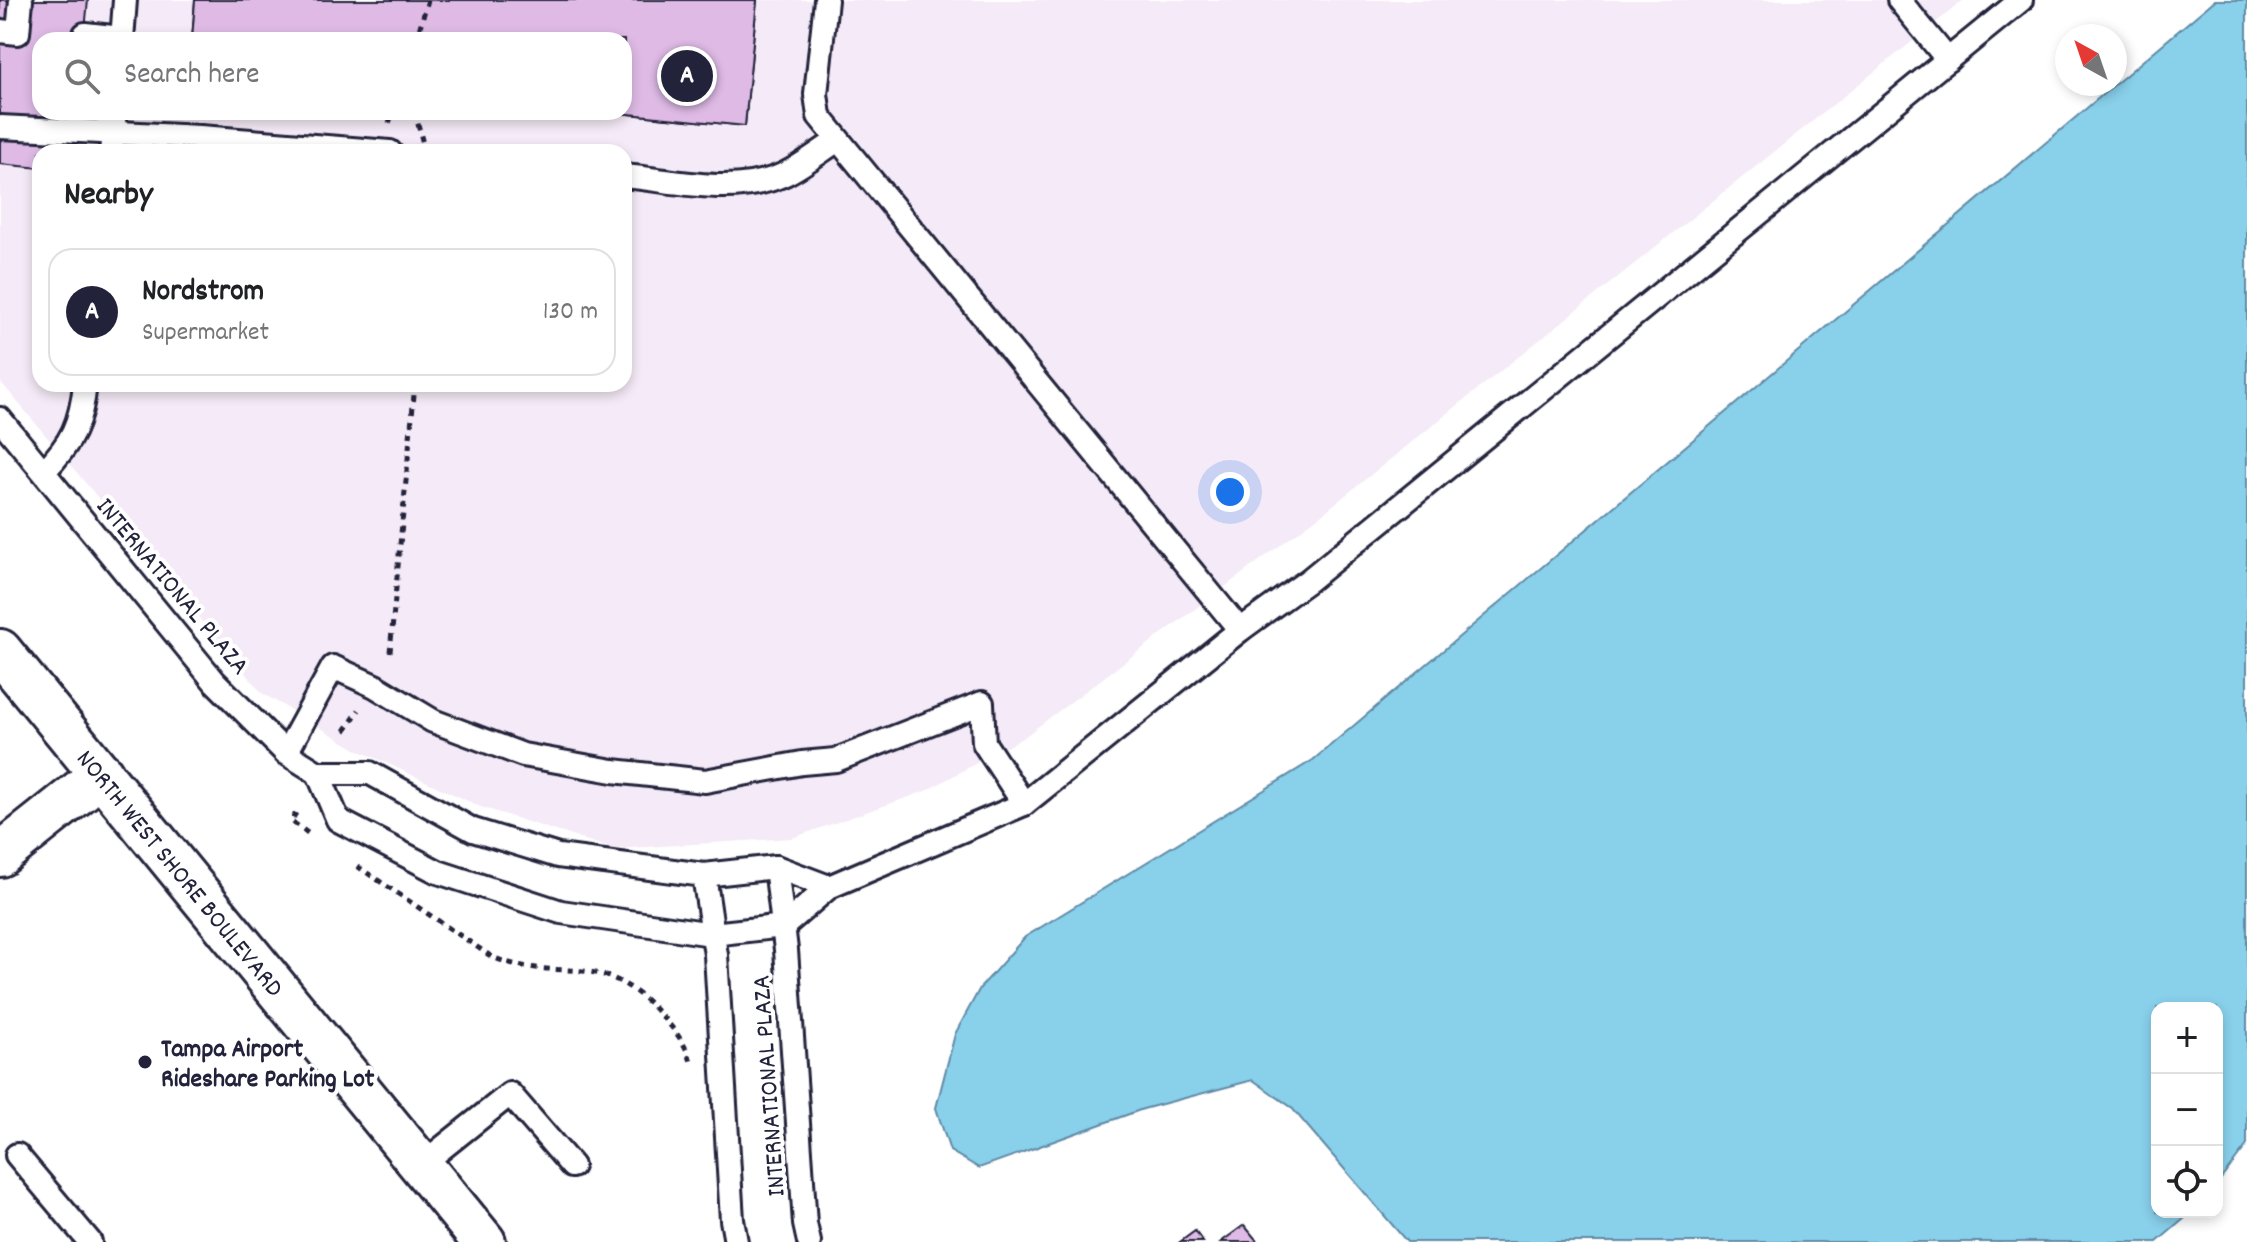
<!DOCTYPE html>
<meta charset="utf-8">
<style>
body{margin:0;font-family:Dekko,sans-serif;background:#f6f6f6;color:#202124}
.controls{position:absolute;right:24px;bottom:24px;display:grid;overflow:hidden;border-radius:16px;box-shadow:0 4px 12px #0003}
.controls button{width:72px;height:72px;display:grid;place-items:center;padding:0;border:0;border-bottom:2px solid #e0e0e0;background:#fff;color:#202124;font:40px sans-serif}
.compass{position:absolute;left:2055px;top:24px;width:72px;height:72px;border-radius:50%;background:#fff;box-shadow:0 4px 12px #0003;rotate:320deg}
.you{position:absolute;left:1230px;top:492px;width:28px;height:28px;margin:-20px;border:6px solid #fff;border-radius:50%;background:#1a73e8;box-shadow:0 0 0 12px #1a73e833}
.badge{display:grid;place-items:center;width:52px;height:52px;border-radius:50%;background:#22223b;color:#fff;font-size:26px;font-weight:700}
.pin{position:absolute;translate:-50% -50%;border:4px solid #fff;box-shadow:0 2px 8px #0006}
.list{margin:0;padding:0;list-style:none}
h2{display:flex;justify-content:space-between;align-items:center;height:104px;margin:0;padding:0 32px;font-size:34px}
h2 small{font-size:26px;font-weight:400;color:#757577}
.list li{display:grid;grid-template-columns:52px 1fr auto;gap:24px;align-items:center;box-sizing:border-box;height:128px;margin:0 16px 16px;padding:0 16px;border:2px solid #e0e0e0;border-radius:24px}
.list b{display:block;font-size:30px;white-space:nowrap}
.list p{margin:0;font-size:26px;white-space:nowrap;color:#757577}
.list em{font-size:26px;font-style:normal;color:#757577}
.icon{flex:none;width:44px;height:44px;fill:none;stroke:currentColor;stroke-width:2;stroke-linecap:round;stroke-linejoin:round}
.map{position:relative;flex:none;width:2247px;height:1242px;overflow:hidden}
.search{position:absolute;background:#fff;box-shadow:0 4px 12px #0003;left:32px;top:32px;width:600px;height:88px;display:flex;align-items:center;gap:20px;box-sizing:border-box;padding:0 28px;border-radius:24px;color:#757577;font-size:30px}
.panel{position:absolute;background:#fff;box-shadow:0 4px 12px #0003;left:32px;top:144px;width:600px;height:248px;border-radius:24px}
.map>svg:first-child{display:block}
.built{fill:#f5eaf7;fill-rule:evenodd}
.water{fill:#89d0eb;stroke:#608aa5;stroke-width:2}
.building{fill:#debae5;stroke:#22223b;stroke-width:2}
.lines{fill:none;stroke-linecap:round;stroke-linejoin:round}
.lane-casing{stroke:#22223b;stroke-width:28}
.street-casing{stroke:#22223b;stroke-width:48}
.path{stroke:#22223b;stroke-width:5;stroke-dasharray:6 6;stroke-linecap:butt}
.lane{stroke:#fff;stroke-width:22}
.street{stroke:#fff;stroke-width:42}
.poi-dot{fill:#22223b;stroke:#fff;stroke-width:3}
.labels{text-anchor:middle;stroke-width:8;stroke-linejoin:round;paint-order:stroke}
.street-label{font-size:26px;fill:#22223b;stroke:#fff}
.poi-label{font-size:26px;font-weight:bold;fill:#22223b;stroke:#fff;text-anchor:start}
</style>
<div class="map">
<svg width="2247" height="1242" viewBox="0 0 2247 1242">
<rect width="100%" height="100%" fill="#fff"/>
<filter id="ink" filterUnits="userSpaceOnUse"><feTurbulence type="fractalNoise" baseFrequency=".0125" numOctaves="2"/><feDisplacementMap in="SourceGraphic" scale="16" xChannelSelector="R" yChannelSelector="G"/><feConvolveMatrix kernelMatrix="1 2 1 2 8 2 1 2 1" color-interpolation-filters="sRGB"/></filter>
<g filter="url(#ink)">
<path class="built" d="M0 0H1964L1322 514 1024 737 926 791 792 838 613 849 481 807 356 749 262 693 0 381ZM40 40H624V112H40ZM40 152H624V384H40Z"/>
<path class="water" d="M2215 0H2247V1145L2217 1184V1008H2157V1212H2192L2157 1242H1407L1291 1107 1253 1080 1143 1109 979 1168 950 1151 936 1108 955 1034 980 988 1025 937 1313 760Z"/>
<g class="building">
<path d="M0 0H88L84 40H40V112H76L73 152H40V168L0 164Z"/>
<path d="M195 0H757L745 126 609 112H624V40H192Z"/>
<path d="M195 0H757L745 126 609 112H624V40H192Z"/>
<path d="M1244 1225 1258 1242H1221Z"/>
<path d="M1195 1231 1203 1242H1180Z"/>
</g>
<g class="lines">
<defs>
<g id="lane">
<path d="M826 0 816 94 819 116 1240 630"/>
<path d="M1899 0 1948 60"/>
<path d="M0 31 18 33 21 0"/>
<path d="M85 34 122 38"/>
<path d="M122 40 125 0"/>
<path d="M0 127 200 137 390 152"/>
<path d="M111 152 115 112"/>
<path d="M624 176C677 181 735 197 785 174 803 165 821 151 838 140"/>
<path d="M0 419 215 682 286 753 318 773H370L473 830 558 856 704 875 776 867 829 887"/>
<path d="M44 471C72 443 81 423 85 384"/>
<path d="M286 753 333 667 375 686 433 721 523 755 613 771 705 781 802 763 836 760 982 703 984 743 1024 804"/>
<path d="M318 773 338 820 438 872 561 912 712 934 784 926 829 887 1024 804 1240 630 1309 580 2021 0"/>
<path d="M776 867 786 950 805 1224 809 1242"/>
<path d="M704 875 716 955 732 1220 736 1242"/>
<path d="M17 1155 90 1242"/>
<path d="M421 1165 510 1094 572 1166"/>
</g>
<g id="street">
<path id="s1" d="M0 651 484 1242"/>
<path d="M0 855 102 774"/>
</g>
</defs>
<use href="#lane" class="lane-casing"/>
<use href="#street" class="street-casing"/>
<g class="path">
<path d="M416 40 428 0"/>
<path d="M415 112 425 152"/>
<path d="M389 123 393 112"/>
<path d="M390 652 415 384"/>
<path d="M345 731 359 710"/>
<path d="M296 813 291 821 312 836"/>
<path d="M357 866 492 957C560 985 597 947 657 1011 671 1025 686 1043 691 1062"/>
</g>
<use href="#lane" class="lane"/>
<use href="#street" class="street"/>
</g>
</g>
<circle class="poi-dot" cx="145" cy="1062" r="8"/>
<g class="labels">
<g class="street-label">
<text transform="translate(174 585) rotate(50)" y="9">INTERNATIONAL PLAZA</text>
<text dy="9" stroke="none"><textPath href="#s1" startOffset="286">NORTH WEST SHORE BOULEVARD</textPath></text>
<text transform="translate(767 1086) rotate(-94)" y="9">INTERNATIONAL PLAZA</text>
</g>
<g class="poi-label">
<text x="161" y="1056">Tampa Airport<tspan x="161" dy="30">Rideshare Parking Lot</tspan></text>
</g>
</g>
</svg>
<div class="controls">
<button>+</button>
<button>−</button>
<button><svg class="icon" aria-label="locate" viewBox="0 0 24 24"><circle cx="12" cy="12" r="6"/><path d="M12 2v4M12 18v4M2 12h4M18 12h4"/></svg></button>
</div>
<svg class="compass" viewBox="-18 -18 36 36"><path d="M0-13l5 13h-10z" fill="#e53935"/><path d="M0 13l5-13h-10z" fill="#757577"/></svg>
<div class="you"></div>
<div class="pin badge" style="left:687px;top:76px">A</div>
<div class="search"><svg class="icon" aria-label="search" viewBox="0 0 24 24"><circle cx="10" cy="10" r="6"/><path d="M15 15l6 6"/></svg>Search here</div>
<section class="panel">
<h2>Nearby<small></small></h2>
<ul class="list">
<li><span class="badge">A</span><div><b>Nordstrom</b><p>Supermarket</p></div><em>130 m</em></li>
</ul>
</section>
</div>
